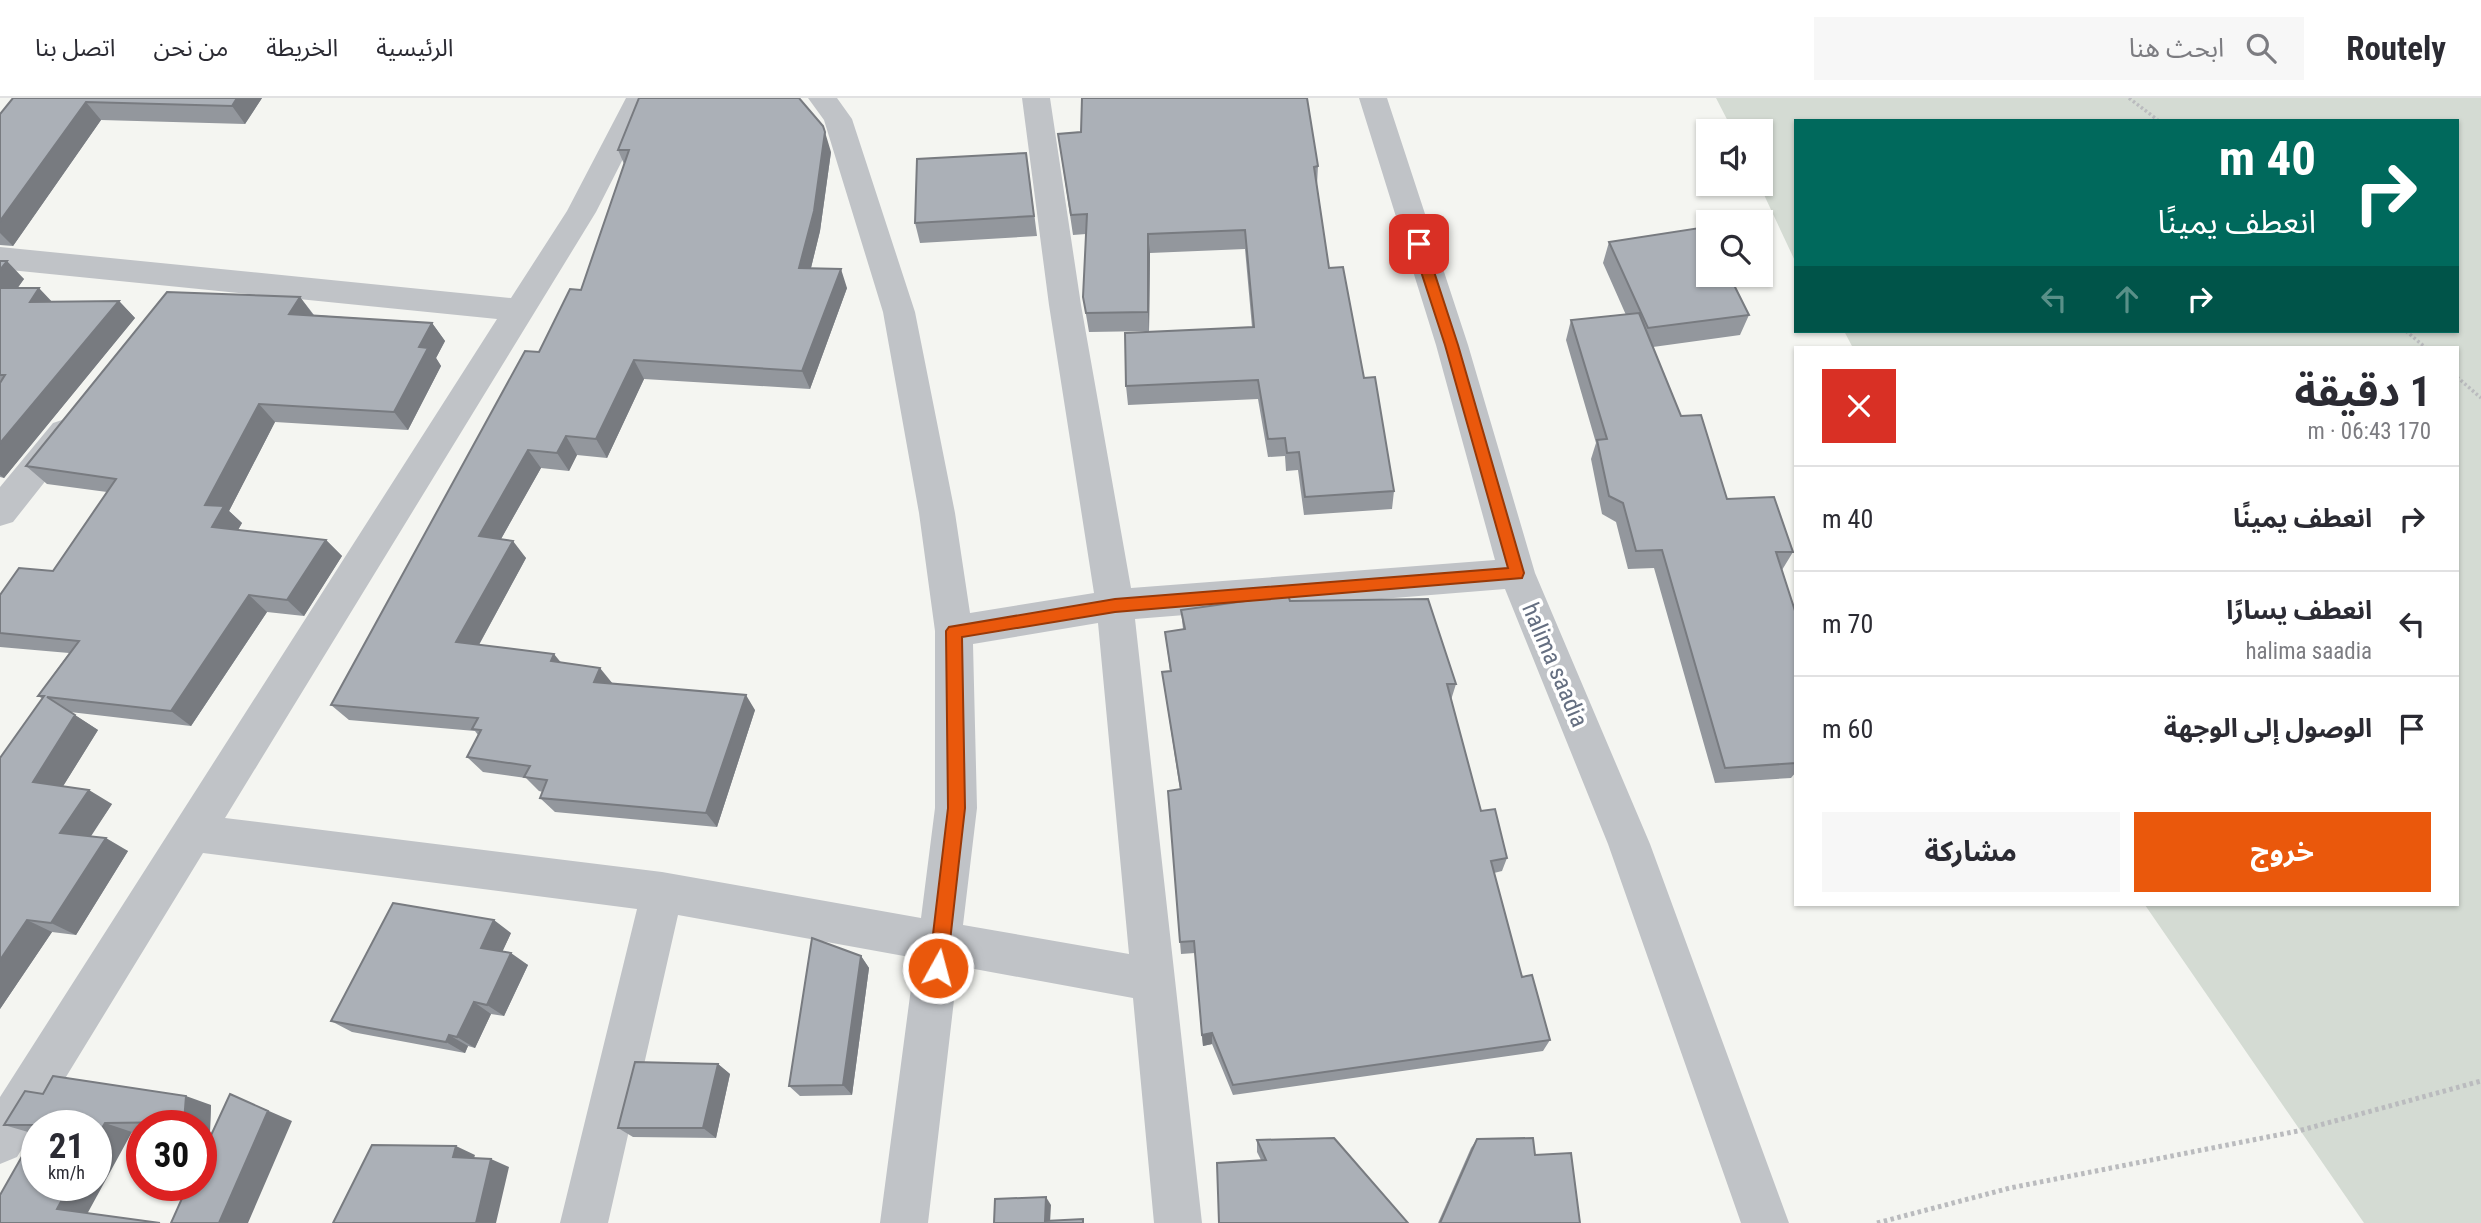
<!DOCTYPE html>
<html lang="ar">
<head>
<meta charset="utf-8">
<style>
  body { margin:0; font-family:"Roboto Condensed","Noto Sans Arabic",sans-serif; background:#f7f7f7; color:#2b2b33; direction:rtl; height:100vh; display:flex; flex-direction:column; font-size:26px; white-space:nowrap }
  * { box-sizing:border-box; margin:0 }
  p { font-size:23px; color:#7c7c81 }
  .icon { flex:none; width:38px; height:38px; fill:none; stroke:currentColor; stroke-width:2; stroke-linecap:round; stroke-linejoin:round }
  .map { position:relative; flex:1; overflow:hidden; direction:ltr }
  .drawer { position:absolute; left:1794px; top:248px; width:665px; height:560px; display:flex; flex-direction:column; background:#fff; border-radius:0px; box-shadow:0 2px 5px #0004; direction:rtl }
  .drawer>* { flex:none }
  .banner { position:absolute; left:1794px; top:21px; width:665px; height:214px; border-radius:0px; box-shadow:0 2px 5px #0004; direction:rtl; background:#00695c; color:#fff; overflow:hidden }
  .controls { position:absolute; left:1696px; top:21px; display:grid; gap:14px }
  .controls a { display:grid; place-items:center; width:77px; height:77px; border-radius:0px; background:#fff; box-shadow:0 2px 5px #0004; font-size:35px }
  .speed { position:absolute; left:21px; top:1012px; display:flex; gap:14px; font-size:35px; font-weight:700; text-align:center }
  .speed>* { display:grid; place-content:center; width:91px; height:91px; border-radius:50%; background:#fff; box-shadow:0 2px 5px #0004; line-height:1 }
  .speed small { font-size:18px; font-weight:400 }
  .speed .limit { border:10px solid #d22; background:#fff; color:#111 }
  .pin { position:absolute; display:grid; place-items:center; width:60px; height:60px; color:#fff; margin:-30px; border-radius:14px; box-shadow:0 4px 10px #0006 }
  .me { position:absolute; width:77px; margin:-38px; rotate:7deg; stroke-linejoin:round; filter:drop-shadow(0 0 5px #0008) }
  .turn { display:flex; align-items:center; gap:24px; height:147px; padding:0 28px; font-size:32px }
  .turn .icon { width:91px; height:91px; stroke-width:2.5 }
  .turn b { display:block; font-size:49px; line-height:60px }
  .lanes { display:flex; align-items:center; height:66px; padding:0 28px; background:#0003; justify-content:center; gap:35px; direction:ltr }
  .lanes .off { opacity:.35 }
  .round { display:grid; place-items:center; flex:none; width:74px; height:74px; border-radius:0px; background:#f7f7f7 }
  .summary { display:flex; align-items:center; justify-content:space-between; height:119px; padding:0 28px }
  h1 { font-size:42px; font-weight:700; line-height:52px }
  .action { display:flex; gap:14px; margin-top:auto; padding:14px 28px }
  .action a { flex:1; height:80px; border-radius:0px; background:#ea580c; color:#fff; font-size:28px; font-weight:700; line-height:80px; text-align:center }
  .action a+a { background:#f7f7f7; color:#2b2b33 }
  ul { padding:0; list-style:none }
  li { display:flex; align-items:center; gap:21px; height:105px; padding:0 28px; border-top:2px solid #e1e1e2 }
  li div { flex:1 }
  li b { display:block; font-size:26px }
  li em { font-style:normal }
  header { display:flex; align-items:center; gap:42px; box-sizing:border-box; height:98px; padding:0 35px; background:#fff; border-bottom:2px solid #e1e1e2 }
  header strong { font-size:33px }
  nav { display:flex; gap:38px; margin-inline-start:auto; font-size:24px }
  .search { width:490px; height:63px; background:#f7f7f7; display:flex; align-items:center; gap:18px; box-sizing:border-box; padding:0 24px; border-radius:0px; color:#7c7c81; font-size:26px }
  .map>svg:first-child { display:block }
  .green { fill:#d4dbd3 }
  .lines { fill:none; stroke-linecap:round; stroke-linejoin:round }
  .path-far1 { stroke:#babbbe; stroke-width:3.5; stroke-dasharray:2.5 2.5; stroke-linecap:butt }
  .path { stroke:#babbbe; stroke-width:5; stroke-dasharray:3.5 3.5; stroke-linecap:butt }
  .minor { fill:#c0c3c7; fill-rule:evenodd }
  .wall { fill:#93979d; fill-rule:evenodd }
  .shaded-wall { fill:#787b80 }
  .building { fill:#abb0b7; stroke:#787b80; stroke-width:2 }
  .route { fill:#ea580c; stroke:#983908; stroke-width:2 }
  .labels { text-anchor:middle; stroke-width:7; stroke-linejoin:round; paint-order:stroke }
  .street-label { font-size:24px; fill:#656f81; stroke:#fff }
</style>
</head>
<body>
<header>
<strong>Routely</strong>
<div class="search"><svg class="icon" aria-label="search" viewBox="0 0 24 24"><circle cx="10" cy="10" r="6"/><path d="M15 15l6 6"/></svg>ابحث هنا</div>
<nav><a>الرئيسية</a><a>الخريطة</a><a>من نحن</a><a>اتصل بنا</a></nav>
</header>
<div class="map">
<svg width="2481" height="1125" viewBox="0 0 2481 1125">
  <rect width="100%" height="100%" fill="#f4f5f1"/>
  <path class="green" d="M1716,0H2481V1125H2364L2145,807H2457V250H1853L1844,233H2457V23H1796L1795,163L1759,86L1760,33H1733Z"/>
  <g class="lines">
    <path class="path-far1" d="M2129,0L2159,23
      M2406,233L2426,250
      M2457,279L2481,300"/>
    <path class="path" d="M1877,1125L2010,1090L2298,1033L2481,983"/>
    <path class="minor" d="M626,0H654L596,114L225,720L662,774L921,820L935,710V533L919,415L883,214L824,22L808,0H837L852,21L915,214L955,415L970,515L1094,495L1049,207L1022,0H1050L1081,207L1131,490L1495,462L1436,247L1359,0H1387L1468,247L1535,475L1650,746L1789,1125H1741L1608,746L1505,491L1135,521L1202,1125H1154L1133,900L958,868L928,1125H880L915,860L678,817L608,1125H560L637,811L203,755L17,1059L0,1066V999L497,221L0,171V149L511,200L567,113ZM1098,525L1129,856L963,827L977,710L973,546Z
      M65,321L77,325L82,334L77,343L13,424L0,428V389L53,325Z"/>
  </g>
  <path class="wall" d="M13,0H262L245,26L101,22L13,148L0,147V16Z
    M1081,34L1318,68L1317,87L1329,170L1364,280L1394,393L1392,411L1304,417L1298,372L1286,373L1285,358L1268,359L1258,301L1128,307L1126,288L1252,229L1245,151L1150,155L1149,233L1089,234L1083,199L1086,136L1073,137L1058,36Z
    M618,52L831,54L820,133L811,170L847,190L810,291L644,281L607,360L577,357L569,373L541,370L501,441L526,460L479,547L561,564L613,586L755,612L717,729L555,714L540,700L543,694L539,693L526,680L483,674L467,659L478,637L475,633L349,622L331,607L539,254L581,192L624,66Z
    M1029,75L1037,138L920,145L915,125Z
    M1609,144L1749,217L1740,237L1653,249L1681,318L1727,401L1793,454L1782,472L1796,515V674L1791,680L1715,685L1654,470L1628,471L1616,424L1602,416L1591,361L1596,345L1566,242L1571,222L1626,217L1603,165Z
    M0,163L24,181L17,190L52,204L119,203L135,220L4,380L0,379Z
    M300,199L314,217L432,225L445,243L436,260L441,268L408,332L275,324L229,413L242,425L238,432L326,442L342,458L304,518L267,514L191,628L70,614L98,632L63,688L112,706L90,738L128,753L76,837L52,834L0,911L43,601L38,598L69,555L0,549V497L53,473L107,394L47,386L26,368Z
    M1290,503L1456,586L1451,602L1481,713L1507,760L1502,773L1494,775L1522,879L1550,942L1543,953L1233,997L1212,946L1203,948L1195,855L1181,856L1168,693L1180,692L1162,574L1170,573L1165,534L1183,531L1181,512Z
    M511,835L502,854L528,867L504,918L491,916L475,950L468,948L465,955L352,934L331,923Z
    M861,858L869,870L852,997L800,998L789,988Z
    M718,966L730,976L716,1040L633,1039L618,1030Z
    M43,996L211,1007L210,1033H201V1027H142V1034H132L0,1125L35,1036L4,1027ZM37,1027H96L37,1087Z
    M1477,1041L1580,1125H1438L1471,1050Z
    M1257,1042L1408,1125L1261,1062L1257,1054Z"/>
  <path class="shaded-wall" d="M237,0H262L245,26L232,8Z
    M86,4L101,22L13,148L0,135V123Z
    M825,34L831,54L820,133L806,190L799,170Z
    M1148,136L1150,155L1149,233L1148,214Z
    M7,163L24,181L5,208L0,203V172Z
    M841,171L847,190L810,291L802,273Z
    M39,190L56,208L30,204Z
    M300,199L314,218L289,216Z
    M119,203L135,220L4,380L0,377V345Z
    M432,225L445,243L436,260L441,268L408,332L394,314L419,249Z
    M634,262L644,281L607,360L596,341Z
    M259,306L275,324L229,413L242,425L230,445L212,429L205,407Z
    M566,338L577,357L569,373L557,355Z
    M528,352L541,370L493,455L479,438Z
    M326,442L342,458L304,518L287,502Z
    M513,443L526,460L471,561L456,544Z
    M249,497L267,514L191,628L171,613Z
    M554,556L567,572L551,563Z
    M600,570L613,586L594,584Z
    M746,597L755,612L717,729L706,715Z
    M75,617L98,632L57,698L33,684Z
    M89,692L112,706L84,749L60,735Z
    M106,740L128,753L76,837L51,825Z
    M27,822L52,834L0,911V862Z
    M494,822L511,835L498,863L481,850Z
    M511,855L528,867L504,918L487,907Z
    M861,858L869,870L852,997L843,987Z
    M474,904L491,916L475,950L457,939Z
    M1212,935V946L1203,948L1202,937Z
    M449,937L468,948L465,955L446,944Z
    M718,966L730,976L716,1040L703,1030Z
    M230,996L292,1023L248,1125H219Z
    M186,998L211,1007L210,1033L201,1030V1027H194L184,1024Z
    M105,1025L132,1034L86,1118L57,1111L70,1087H96V1040Z
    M456,1048L475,1057L472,1067L453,1059Z
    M491,1061L509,1069L496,1125H476Z
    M1046,1099L1051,1107L1050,1125L1045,1123Z"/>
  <path class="building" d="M13,0H237L232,8L86,4L0,123V16Z
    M639,0H799L823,28L825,34L814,113L799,170L841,171L802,273L634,262L596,341L566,338L557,355L528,352L479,438L513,443L456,544L554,556L551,563L600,570L594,584L746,597L706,715L540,700L547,682L524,679L530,668L467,659L481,632L472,631L478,620L331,607L525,253L539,254L570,191L581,192L629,52H618Z
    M1082,0H1307L1318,68L1314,69L1329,170L1343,169L1364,280L1375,279L1394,393L1305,399L1299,354L1287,355L1285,340L1268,341L1258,282L1126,288L1125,235L1254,229L1245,132L1148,136V214L1086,215L1083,199L1087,116L1071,117L1058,36L1081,34Z
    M1026,55L1034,118L915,125L917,61Z
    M1706,129L1708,133V177H1729L1749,217L1648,230L1609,144Z
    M0,163H7L0,172Z
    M0,190H39L30,204L119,203L0,345V285L5,277H0Z
    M167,194L300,199L289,216L432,225L419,249L428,250L394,314L259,306L205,407L224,408L212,429L326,442L287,502L249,497L171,613L47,599L75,617L33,684L89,692L60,735L106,740L51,825L27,822L0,862V660L44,598H38L79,543L0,535V497L19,470L53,473L116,381L26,368Z
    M1639,215L1681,318L1701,317L1727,401L1774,399L1793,454H1776L1796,516V665L1725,670L1662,452L1636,453L1623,405L1609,398L1597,342L1607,341L1571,222Z
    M1288,497L1290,503L1428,501L1456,586H1447L1481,713L1495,711L1507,760L1491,763L1522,879L1532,877L1550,942L1233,987L1212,935L1202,937L1194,843L1180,844L1168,693L1181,691L1162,574L1171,573L1165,534L1185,531L1181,512Z
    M393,805L494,822L481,850L511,855L487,907L474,904L457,939L449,937L446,944L331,923Z
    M812,840L861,858L843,987L789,988Z
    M635,964L718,966L703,1030H618Z
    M53,978L186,998L184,1024L105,1025L96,1040V1027H4L25,993L43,996Z
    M230,996L268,1013L219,1125H171L188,1087H201V1059Z
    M37,1032V1087H70L57,1111L160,1125H0V1097Z
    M1334,1040L1408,1125H1219L1217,1065L1266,1062L1257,1042Z
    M1533,1040L1535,1057L1571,1055L1580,1125H1440L1477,1041Z
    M372,1047L456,1048L453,1059L491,1061L476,1125H333Z
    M1046,1099L1045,1123L1083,1121V1125H994L995,1101Z"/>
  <path class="route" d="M1419,142L1425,146L1458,247L1524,475L1522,480L1115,514L962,539L965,710L947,870L944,876L938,878L931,876L929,870L948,710L946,533L949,529L1115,501L1508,470L1445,247L1412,146Z"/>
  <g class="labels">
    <g class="street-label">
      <text transform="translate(1555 567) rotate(67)" y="8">halima saadia</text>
    </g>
  </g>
</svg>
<div class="controls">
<a><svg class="icon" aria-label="sound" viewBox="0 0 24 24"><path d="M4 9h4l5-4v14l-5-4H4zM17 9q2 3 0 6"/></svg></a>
<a><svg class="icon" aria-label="search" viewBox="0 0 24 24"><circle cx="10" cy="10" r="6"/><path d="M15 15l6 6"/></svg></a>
</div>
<div class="speed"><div>21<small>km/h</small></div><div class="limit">30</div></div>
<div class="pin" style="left:1419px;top:146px;background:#d93025"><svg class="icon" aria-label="arrive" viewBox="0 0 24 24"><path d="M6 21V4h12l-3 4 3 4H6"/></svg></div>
<svg class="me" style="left:938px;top:870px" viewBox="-20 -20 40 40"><circle r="17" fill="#ea580c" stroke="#fff" stroke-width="3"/><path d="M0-11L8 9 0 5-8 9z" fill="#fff"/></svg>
<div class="banner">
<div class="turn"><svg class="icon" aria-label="right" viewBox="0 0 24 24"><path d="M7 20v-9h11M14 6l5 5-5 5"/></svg><div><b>40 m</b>انعطف يمينًا</div></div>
<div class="lanes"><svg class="icon off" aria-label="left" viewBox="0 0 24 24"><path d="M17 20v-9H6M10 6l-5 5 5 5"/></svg><svg class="icon off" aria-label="ahead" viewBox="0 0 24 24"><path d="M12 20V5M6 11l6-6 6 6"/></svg><svg class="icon" aria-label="right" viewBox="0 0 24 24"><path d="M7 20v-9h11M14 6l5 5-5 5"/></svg></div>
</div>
<section class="drawer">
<div class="summary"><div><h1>1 دقيقة</h1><p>170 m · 06:43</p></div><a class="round" style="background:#d93025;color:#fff"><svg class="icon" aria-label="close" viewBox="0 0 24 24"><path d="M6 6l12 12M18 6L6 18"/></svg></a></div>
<ul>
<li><svg class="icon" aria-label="right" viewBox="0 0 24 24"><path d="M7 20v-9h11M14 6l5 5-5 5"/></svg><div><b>انعطف يمينًا</b></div><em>40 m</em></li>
<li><svg class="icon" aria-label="left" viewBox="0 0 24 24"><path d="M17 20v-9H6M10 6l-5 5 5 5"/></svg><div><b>انعطف يسارًا</b><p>halima saadia</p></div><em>70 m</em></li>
<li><svg class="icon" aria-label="arrive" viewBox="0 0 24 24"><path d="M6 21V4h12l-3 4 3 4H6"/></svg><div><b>الوصول إلى الوجهة</b></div><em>60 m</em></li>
</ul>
<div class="action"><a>خروج</a><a>مشاركة</a></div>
</section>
</div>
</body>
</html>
